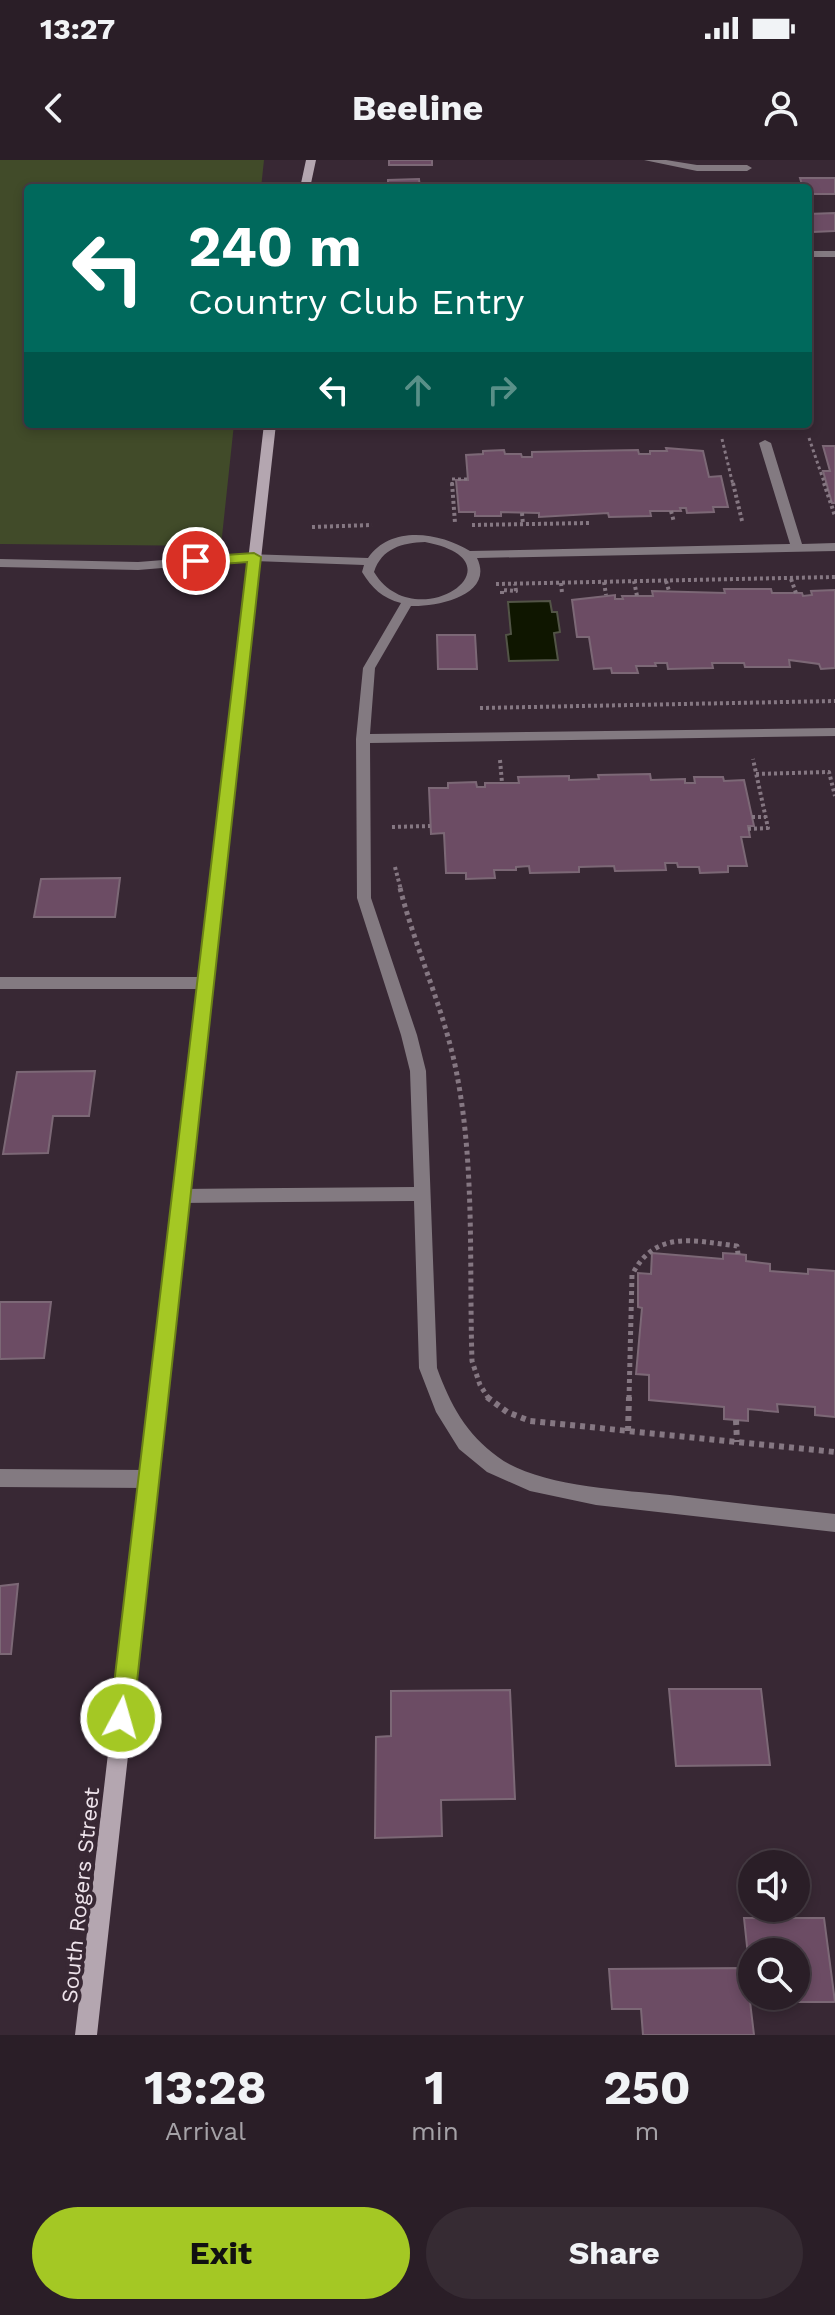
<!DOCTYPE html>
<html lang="en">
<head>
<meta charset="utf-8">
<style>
  body { margin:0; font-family:"Work Sans",sans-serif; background:#362b33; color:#f1f3f6; height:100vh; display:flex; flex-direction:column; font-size:30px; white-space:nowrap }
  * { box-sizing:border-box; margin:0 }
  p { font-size:26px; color:#a5a2a7 }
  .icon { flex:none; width:44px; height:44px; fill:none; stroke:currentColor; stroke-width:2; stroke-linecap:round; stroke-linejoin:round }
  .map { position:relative; height:1875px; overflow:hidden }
  .panel { display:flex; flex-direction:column; background:#2a1e27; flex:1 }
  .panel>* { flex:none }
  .guide { position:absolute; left:24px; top:24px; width:788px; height:244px; border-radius:8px; box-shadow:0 4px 12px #0003,0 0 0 2px #463c44; background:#00695c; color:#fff; overflow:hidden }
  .tools { position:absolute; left:738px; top:1690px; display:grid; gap:16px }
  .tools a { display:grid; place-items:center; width:72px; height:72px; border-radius:50%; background:#2a1e27; box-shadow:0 4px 12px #0003,0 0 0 2px #463c44; font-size:40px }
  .pin { position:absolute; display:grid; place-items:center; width:68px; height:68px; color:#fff; margin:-34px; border:4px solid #fff; border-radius:50%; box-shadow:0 2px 8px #0007 }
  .me { position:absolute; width:88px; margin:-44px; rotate:6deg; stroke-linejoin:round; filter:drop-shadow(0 0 6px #0008) }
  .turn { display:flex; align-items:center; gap:28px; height:168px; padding:0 32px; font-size:36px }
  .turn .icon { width:104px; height:104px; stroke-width:2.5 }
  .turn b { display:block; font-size:56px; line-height:68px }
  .lanes { display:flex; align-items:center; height:76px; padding:0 32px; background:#0003; justify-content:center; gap:40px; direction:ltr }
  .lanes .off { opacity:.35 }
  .eta { display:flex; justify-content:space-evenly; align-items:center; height:136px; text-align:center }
  .eta b { font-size:48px; font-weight:700; line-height:56px }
  .primary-button { display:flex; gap:16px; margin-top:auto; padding:16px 32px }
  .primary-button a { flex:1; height:92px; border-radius:48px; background:#a4c824; color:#111; font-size:32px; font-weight:700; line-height:92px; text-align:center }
  .primary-button a+a { background:#362b33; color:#f1f3f6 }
  .status { display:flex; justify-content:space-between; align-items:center; height:56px; padding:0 40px; background:#2a1e27; direction:ltr }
  .status svg { height:22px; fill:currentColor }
  header { display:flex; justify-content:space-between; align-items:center; height:104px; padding:0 32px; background:#2a1e27; font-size:36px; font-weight:700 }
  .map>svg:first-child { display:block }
  .green { fill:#414b29 }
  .water { fill:#0f1600; stroke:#525446; stroke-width:2 }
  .building { fill:#6c4c64; stroke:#7c6876; stroke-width:2 }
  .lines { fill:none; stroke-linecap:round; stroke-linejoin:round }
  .path-far3 { stroke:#857782; stroke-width:3; stroke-dasharray:3 3; stroke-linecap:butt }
  .path-far2 { stroke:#857782; stroke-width:4; stroke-dasharray:3 3; stroke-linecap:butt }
  .path-far1 { stroke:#857782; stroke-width:5; stroke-dasharray:4 4; stroke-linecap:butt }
  .path { stroke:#857782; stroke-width:6; stroke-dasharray:5 5; stroke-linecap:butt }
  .lane { fill:#837a81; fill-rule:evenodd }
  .street { fill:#837a81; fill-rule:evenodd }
  .secondary { fill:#b4a6b0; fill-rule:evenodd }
  .route { fill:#a4c824; stroke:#6b8217; stroke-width:2 }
  .labels { text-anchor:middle; stroke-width:8; stroke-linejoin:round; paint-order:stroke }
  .street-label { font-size:22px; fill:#eee3eb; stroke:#382834 }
</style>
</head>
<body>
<div class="status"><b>13:27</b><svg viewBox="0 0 49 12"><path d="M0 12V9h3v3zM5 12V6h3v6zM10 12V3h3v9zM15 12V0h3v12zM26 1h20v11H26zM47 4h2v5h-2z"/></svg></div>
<header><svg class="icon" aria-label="back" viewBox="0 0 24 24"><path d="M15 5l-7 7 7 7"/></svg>Beeline<svg class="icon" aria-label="person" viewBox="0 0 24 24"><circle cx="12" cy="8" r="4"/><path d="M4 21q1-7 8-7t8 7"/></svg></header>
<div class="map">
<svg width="835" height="1875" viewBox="0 0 835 1875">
  <rect width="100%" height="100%" fill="#382834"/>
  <path class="green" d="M0,0H264L261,28H28V264H234L221,386L0,384Z"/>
  <path class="water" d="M550,441L552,452H557L560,472L554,473L558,500L509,501L506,475L511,474L508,442Z"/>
  <path class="building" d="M389,0H432V5H389Z
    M800,18H835V34H808V28H803Z
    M419,19L420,28H388V20Z
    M835,53V71L813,72L808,54Z
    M823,286H835V343H832L823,311H830Z
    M666,288L703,291L709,317L721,316L728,347H713L714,352L687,353L686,348H680L681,351H650L651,356L609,357L608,353L539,357V353L501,352V356H475V352H459L456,320H468L466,295L483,294V291L504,290L505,294H521L522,297H532V292L638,290L639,294H650V291H667Z
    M724,429H771L772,433H802L803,436L812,435L811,431L835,430V508L821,509L819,504L789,500L790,507H745L744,503H712L713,508L668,509L667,503H655L656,506H636L638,513H612L611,508L594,509L589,477H577L572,440L615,435V439H623L622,436H653L652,431L725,433Z
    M437,475H475L477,509H438Z
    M650,614L651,620L685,619V623H695L694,617H723L724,621L744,620L754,666H748L750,677H741L747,706H728V712L700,713L699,707H678L677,703H665L666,710L615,711L614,706L579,707V712L530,713L529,706L516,707V710H494L495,718L466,719V713H446L444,673L431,674L429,628H448V623L476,622L477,627H485V623H519L518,617L569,616V620L599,619L598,615Z
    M120,718L115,757H34L41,719Z
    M95,911L89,956H53L48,993L3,994L17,912Z
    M652,1093L723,1099V1093L738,1094L746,1095V1101L770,1104V1111L808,1114V1109L835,1111V1257L815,1255V1247L777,1244L778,1252L748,1249V1261L724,1259V1247L649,1240V1215L636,1214L642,1148L638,1147V1113L651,1114Z
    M0,1142H51L44,1198L0,1199Z
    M18,1424L11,1494H0V1426Z
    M669,1529H761L770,1605L676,1606Z
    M510,1530L515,1639L441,1640L442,1676L375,1678L376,1577L391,1576V1531Z
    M744,1758H824L835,1842H753L752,1836H796V1792H752V1833Z
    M746,1808L754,1875H643L641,1849H612L609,1809Z"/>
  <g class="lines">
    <path class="path-far3" d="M809,278L825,325
      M722,279L733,325
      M452,325V319H468"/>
    <path class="path-far2" d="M452,323L455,363
      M733,323L742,361
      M824,323L835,356
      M671,351L674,362
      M522,353L523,365
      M472,365L590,363
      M312,367L372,365
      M791,419L796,433
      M634,421L637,436
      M666,421L669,431
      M604,422L606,435
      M561,423L562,433
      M496,424L835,417
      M502,434V430L516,431L515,424
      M480,548L835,541
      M500,600L502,623
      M756,614L829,612L835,636
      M752,657H766
      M392,667L430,666
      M748,669L768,668L753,599
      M395,707L401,730"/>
    <path class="path-far1" d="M400,728C416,791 445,851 457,915C475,1009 469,1106 472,1201L480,1225L489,1239
      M629,1239L632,1115C655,1069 694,1081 737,1086L738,1094"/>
    <path class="path" d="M487,1237L507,1252L530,1261L835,1292
      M736,1260L737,1282
      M628,1271L629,1237"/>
    <path class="lane" d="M644,0H666L697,5H747L752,8L747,11H697Z
      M765,280L771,283L802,384L835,383V391L477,398C495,435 437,447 411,446L375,508L370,574L835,568V576L370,583L371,738L417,875L426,911L437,1208C450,1244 466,1274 498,1297C536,1326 622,1330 670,1335C725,1342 780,1348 835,1354V1372L596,1345L530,1331L487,1312L459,1289L436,1252L419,1208L414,1041L180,1043L174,1041L172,1036L174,1031L180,1029L414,1027L410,911L401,875L357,738L356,579L363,508L401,443C382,438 372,428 362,412L364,405L254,401L250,400V394L368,398C391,364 441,373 470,391L790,384L759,283ZM425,382C529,402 415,480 374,412C382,388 402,383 425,382Z"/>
    <path class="street" d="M808,91H835V97H808Z
      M254,393L260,397L258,400L138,410L0,407V399L138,402Z
      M0,817H204L212,823L204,829H0Z
      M0,1309L148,1310L155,1313L157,1319L155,1325L148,1328L0,1327Z"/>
    <path class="secondary" d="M306,0H316L310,28H300Z
      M264,264H276L97,1875H75Z"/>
  </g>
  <path class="route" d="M254,393L261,397L133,1558L130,1566L121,1570L113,1566L110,1558L247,402L196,406L189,401L196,397Z"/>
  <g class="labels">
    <g class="street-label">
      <text transform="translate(80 1735) rotate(-84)" y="8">South Rogers Street</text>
    </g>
  </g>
</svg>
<div class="tools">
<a><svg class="icon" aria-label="sound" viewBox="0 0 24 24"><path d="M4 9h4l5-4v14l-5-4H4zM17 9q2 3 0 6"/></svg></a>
<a><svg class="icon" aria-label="search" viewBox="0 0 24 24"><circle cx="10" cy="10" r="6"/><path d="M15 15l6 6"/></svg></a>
</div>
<div class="pin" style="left:196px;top:401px;background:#d93025"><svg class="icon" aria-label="arrive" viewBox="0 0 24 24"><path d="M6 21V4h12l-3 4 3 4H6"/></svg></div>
<svg class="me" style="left:121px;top:1558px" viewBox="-20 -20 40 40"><circle r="17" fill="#a4c824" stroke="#fff" stroke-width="3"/><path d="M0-11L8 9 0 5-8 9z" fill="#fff"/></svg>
<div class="guide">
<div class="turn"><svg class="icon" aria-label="left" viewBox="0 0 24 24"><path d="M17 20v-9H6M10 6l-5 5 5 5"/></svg><div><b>240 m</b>Country Club Entry</div></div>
<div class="lanes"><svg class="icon" aria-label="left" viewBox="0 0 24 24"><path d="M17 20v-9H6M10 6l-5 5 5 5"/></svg><svg class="icon off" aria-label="ahead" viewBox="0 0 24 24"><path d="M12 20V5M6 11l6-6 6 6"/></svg><svg class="icon off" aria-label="right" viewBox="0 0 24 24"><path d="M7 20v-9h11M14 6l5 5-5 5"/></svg></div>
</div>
</div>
<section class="panel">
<div class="eta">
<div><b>13:28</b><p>Arrival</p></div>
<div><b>1</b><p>min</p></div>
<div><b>250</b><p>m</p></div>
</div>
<div class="primary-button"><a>Exit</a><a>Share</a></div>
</section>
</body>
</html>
